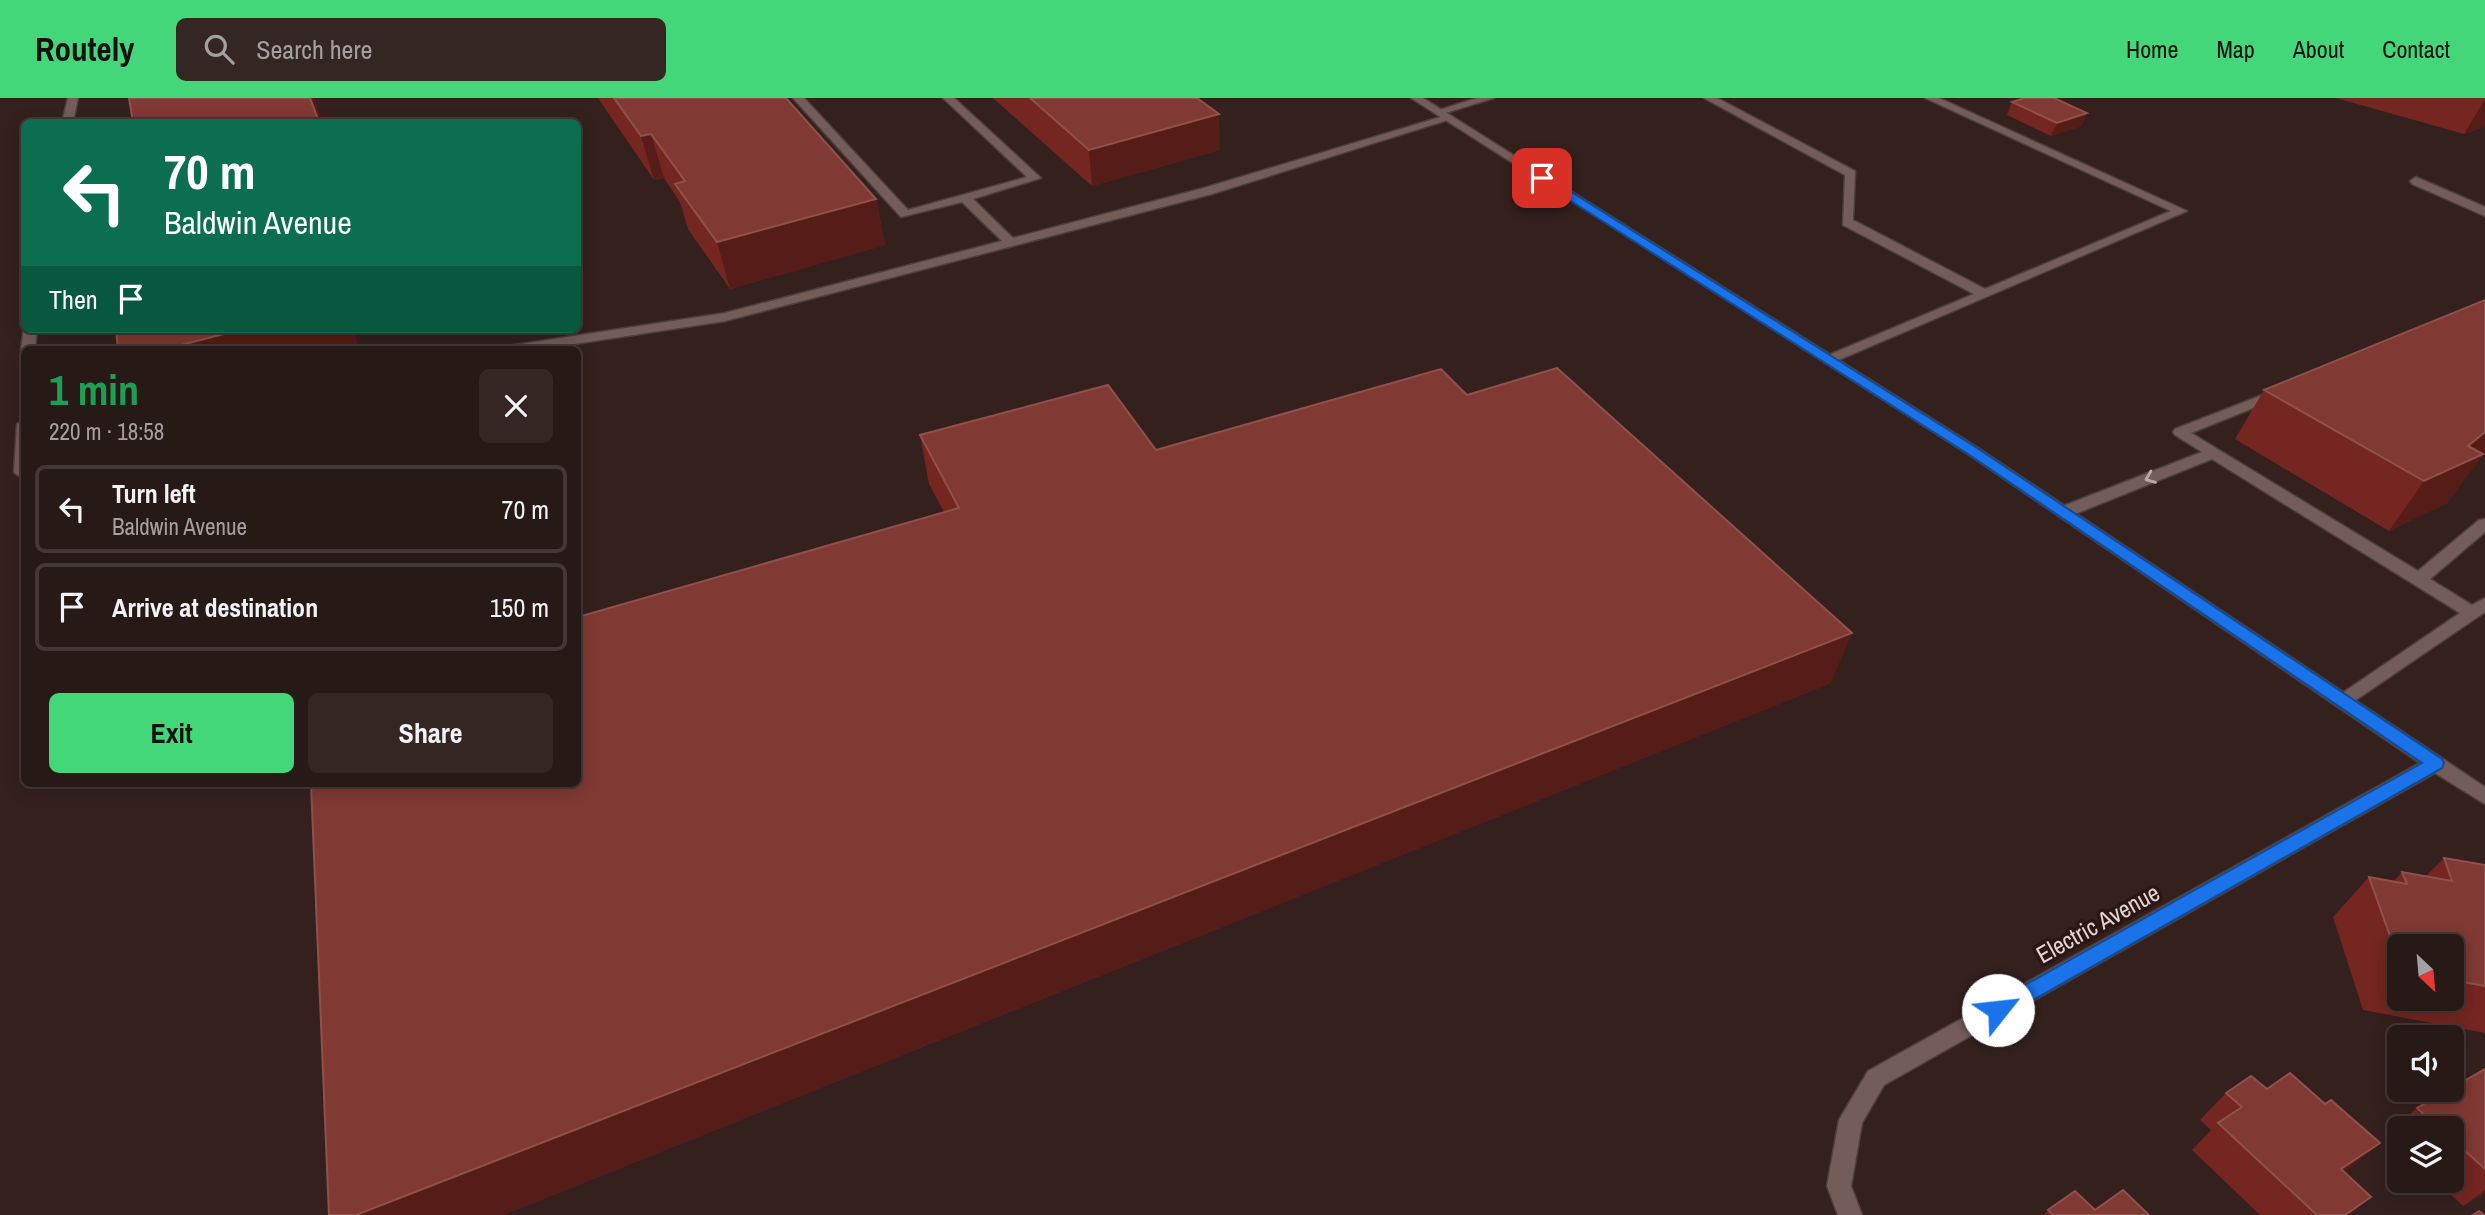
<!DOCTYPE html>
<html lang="en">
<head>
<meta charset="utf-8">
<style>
  body { margin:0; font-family:"Archivo Narrow",sans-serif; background:#332623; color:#f1f3f6; height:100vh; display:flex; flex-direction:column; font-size:26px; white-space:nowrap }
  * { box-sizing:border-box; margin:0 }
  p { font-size:23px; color:#a4a0a1 }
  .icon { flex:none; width:38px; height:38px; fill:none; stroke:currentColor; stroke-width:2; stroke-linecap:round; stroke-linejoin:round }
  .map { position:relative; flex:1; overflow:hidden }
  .details { position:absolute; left:21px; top:248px; width:560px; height:441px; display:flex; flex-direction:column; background:#271916; border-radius:10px; box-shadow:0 4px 18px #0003,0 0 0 2px #433835 }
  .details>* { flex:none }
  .guide { position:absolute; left:21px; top:21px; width:560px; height:214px; border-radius:10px; box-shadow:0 4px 18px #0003,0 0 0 2px #433835; background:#0b6e4f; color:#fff; overflow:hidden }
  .needle { width:46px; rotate:154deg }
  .buttons { position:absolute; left:2387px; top:836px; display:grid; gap:14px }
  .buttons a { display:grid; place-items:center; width:77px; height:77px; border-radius:10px; background:#271916; box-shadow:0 4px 18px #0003,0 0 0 2px #433835; font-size:35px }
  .pin { position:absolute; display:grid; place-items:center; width:60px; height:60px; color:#fff; margin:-30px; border-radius:14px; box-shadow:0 4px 10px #0006 }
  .me { position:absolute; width:77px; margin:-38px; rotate:61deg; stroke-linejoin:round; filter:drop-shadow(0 0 5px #0008) }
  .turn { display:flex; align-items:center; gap:24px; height:147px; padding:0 28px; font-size:32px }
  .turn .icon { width:91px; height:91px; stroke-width:2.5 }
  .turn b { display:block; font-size:49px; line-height:60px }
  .then { display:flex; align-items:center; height:66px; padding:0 28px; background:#0003; gap:14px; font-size:26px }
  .round { display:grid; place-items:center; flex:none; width:74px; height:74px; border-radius:10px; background:#332623 }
  .head { display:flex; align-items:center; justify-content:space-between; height:119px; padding:0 28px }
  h1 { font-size:42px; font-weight:700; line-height:52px; color:#1e9e55 }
  .primary-button { display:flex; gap:14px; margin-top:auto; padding:14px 28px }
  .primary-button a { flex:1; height:80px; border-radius:10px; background:#44d77a; color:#111; font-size:28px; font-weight:700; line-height:80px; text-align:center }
  .primary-button a+a { background:#332623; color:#f1f3f6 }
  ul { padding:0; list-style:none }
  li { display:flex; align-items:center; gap:21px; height:88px; margin:0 14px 10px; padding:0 14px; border:4px solid #433835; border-radius:10px }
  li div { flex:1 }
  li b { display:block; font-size:26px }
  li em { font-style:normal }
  header { display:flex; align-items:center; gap:42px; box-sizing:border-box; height:98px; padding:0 35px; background:#44d77a; color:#111 }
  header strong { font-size:33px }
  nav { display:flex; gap:38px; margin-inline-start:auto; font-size:24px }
  .search { width:490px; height:63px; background:#332623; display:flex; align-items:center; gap:18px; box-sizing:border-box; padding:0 24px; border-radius:10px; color:#a4a0a1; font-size:26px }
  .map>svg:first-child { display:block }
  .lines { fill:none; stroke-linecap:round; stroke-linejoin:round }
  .lane-casing { stroke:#4e3f3c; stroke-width:3 }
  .street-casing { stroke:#4e3f3c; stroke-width:3 }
  .lane { fill:#745d59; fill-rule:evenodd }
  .street { fill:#745d59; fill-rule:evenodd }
  .wall { fill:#752620; fill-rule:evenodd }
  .shaded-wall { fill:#561c17 }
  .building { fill:#813933; stroke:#90514c; stroke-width:2 }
  .oneway { stroke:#bbaaa7 }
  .route { fill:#1a73e8; stroke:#114b97; stroke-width:2 }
  .labels { text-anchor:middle; stroke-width:7; stroke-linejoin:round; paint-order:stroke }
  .near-street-label { font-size:24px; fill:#e1d4d1; stroke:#2a1714 }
</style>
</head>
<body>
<header>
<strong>Routely</strong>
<div class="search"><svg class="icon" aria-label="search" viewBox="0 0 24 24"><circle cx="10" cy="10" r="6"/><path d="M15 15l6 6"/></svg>Search here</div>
<nav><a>Home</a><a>Map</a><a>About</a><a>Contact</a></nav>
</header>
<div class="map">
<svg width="2485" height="1117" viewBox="0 0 2485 1117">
  <rect width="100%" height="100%" fill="#34211e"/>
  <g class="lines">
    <g class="lane-casing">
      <path id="lane" d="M68,0H78L73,24H62Z
        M793,0H804L908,112L1027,79L943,0H954L1041,80L973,101L1013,140L1204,90L1444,18L1454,20L1212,96L725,223L535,252H501L508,248L725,215L1002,143L962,104L901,119Z
        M1477,0H1494L1439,17L1433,14Z
        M1704,0H1717L1855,73L1853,122L1985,191L2171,113L1925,0H1939L2187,113L1829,266L1822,262L1824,259L1974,196L1843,127L1845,77Z
        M2416,79L2485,109V118L2412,86L2410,83Z
        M24,229L37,231L35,252H24V255L21,252Z
        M2278,291L2285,295L2283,298L2191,335L2418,473L2479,422L2485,421V434L2430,481L2472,507L2485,500V514L2344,610L2338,608L2335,603L2338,598L2460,515L2212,361L2070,418H2058L2056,414L2058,410L2202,354L2175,337L2173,334L2175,331Z
        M24,322V379L17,377L14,374L17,326Z"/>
    </g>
    <g class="street-casing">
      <path id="street" d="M1411,0H1423L1978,350L2485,689V706L2435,675L1884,987L1862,1025L1851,1088L1862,1117H1838L1827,1088L1839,1022L1868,973L2420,665L1968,356Z"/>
    </g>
    <use href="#lane" class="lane"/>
    <use href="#street" class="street"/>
  </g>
  <path class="wall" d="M598,0H786L876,101L885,147L730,191L688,131L680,104L664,80L654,82Z
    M993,0H1197L1220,52L1092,88Z
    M2336,0H2485V27L2483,29L2464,36Z
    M2012,4L2087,15L2081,28L2051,38L2007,17Z
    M2485,202V356L2481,359L2447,405L2389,433L2235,341L2264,292Z
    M1467,297L1831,585L503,1117H329L944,414L929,386L920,337L1156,352Z
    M2444,760L2485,767V935L2363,912L2333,819L2369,779L2393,784L2402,774L2426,778ZM2399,849H2452V901H2399Z
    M2485,971V1095L2463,1108L2436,1083H2452V1031H2399V1049L2386,1037L2417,1010Z
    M2267,991L2325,1006L2349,1071L2344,1074L2371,1099L2349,1117H2260L2192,1052L2211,1032L2200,1022L2226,995Z
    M2048,1112H2095L2149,1117H2044Z"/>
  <path class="shaded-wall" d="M310,0H314L323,24H319Z
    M2485,1V27L2483,29L2464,36Z
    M2087,15L2081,28L2051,38L2057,25Z
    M1219,16L1220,52L1092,88L1089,52Z
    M651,36L664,80L654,82L641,38Z
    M876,101L885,147L730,191L717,144Z
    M243,231H353L360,252H162Z
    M2485,334V356L2481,359L2447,405L2389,433L2424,383Z
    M1852,535L1831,585L503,1117H356Z
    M2380,1045L2349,1071L2311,1097L2341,1071Z
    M2485,1092V1095L2463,1108Z
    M2371,1099L2349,1117H2345Z"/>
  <path class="building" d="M129,0H310L319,24H133Z
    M614,0H786L876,101L717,144L675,86L685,83L651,36L641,38Z
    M1030,0H1197L1219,16L1089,52Z
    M2025,0H2054L2087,15L2057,25L2012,4Z
    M2485,202V334L2468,348L2483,356L2424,383L2264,292Z
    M116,231H243L162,252H118Z
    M1557,270L1852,535L356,1117H329L311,686H578V519L959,410L920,337L1108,287L1156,352L1441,271L1467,297Z
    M2444,760L2485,767V888L2452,882V849H2399V863L2369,779L2407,786L2402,774L2452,783Z
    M2485,971V1071L2452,1041V1031H2440L2417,1010L2449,992H2452V990Z
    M2290,975L2325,1006L2331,1002L2380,1045L2341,1071L2371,1099L2345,1117H2317L2218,1025L2242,1009L2226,995L2251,978L2267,991Z
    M2123,1092L2149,1117H2053L2048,1112L2075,1093L2095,1112Z
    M2479,1113L2484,1117H2473Z"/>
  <defs><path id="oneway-chevron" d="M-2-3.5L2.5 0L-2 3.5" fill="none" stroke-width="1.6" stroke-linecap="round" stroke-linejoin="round" transform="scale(1.75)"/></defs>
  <use class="oneway" href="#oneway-chevron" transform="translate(2150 380) rotate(158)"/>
  <path class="route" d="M1538,78H1546L1977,350L2442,661L2444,665L2442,670L2005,918L1998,921L1991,918L1988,912L1991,906L2422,665L1968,356L1538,82Z"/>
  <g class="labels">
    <g class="near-street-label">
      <text transform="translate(2098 826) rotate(-29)" y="8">Electric Avenue</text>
    </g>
  </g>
</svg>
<div class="buttons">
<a><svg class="needle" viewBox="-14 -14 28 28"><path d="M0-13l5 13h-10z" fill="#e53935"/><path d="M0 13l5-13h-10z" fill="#a4a0a1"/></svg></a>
<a><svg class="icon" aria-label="sound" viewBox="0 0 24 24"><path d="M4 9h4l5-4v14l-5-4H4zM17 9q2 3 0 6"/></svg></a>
<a><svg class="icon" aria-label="layers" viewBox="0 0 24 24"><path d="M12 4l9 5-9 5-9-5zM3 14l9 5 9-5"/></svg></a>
</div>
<div class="pin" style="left:1542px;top:80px;background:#d93025"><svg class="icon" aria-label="arrive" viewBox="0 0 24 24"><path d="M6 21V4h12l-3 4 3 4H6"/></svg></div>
<svg class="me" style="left:1998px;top:912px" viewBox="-20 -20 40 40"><circle r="19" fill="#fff"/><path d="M0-13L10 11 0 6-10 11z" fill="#1a73e8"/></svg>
<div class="guide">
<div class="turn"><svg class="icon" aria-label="left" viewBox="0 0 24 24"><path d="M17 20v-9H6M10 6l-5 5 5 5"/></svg><div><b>70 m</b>Baldwin Avenue</div></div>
<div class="then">Then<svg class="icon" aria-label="arrive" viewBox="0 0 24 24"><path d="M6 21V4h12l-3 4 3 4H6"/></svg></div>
</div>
<section class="details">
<div class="head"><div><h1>1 min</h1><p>220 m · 18:58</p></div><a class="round"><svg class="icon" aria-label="close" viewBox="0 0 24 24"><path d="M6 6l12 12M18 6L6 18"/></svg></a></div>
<ul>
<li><svg class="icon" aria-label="left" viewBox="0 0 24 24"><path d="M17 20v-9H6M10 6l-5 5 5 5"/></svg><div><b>Turn left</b><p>Baldwin Avenue</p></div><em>70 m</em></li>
<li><svg class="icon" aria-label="arrive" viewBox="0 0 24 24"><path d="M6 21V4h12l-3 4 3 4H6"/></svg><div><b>Arrive at destination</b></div><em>150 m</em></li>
</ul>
<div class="primary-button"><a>Exit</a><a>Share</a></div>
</section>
</div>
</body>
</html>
